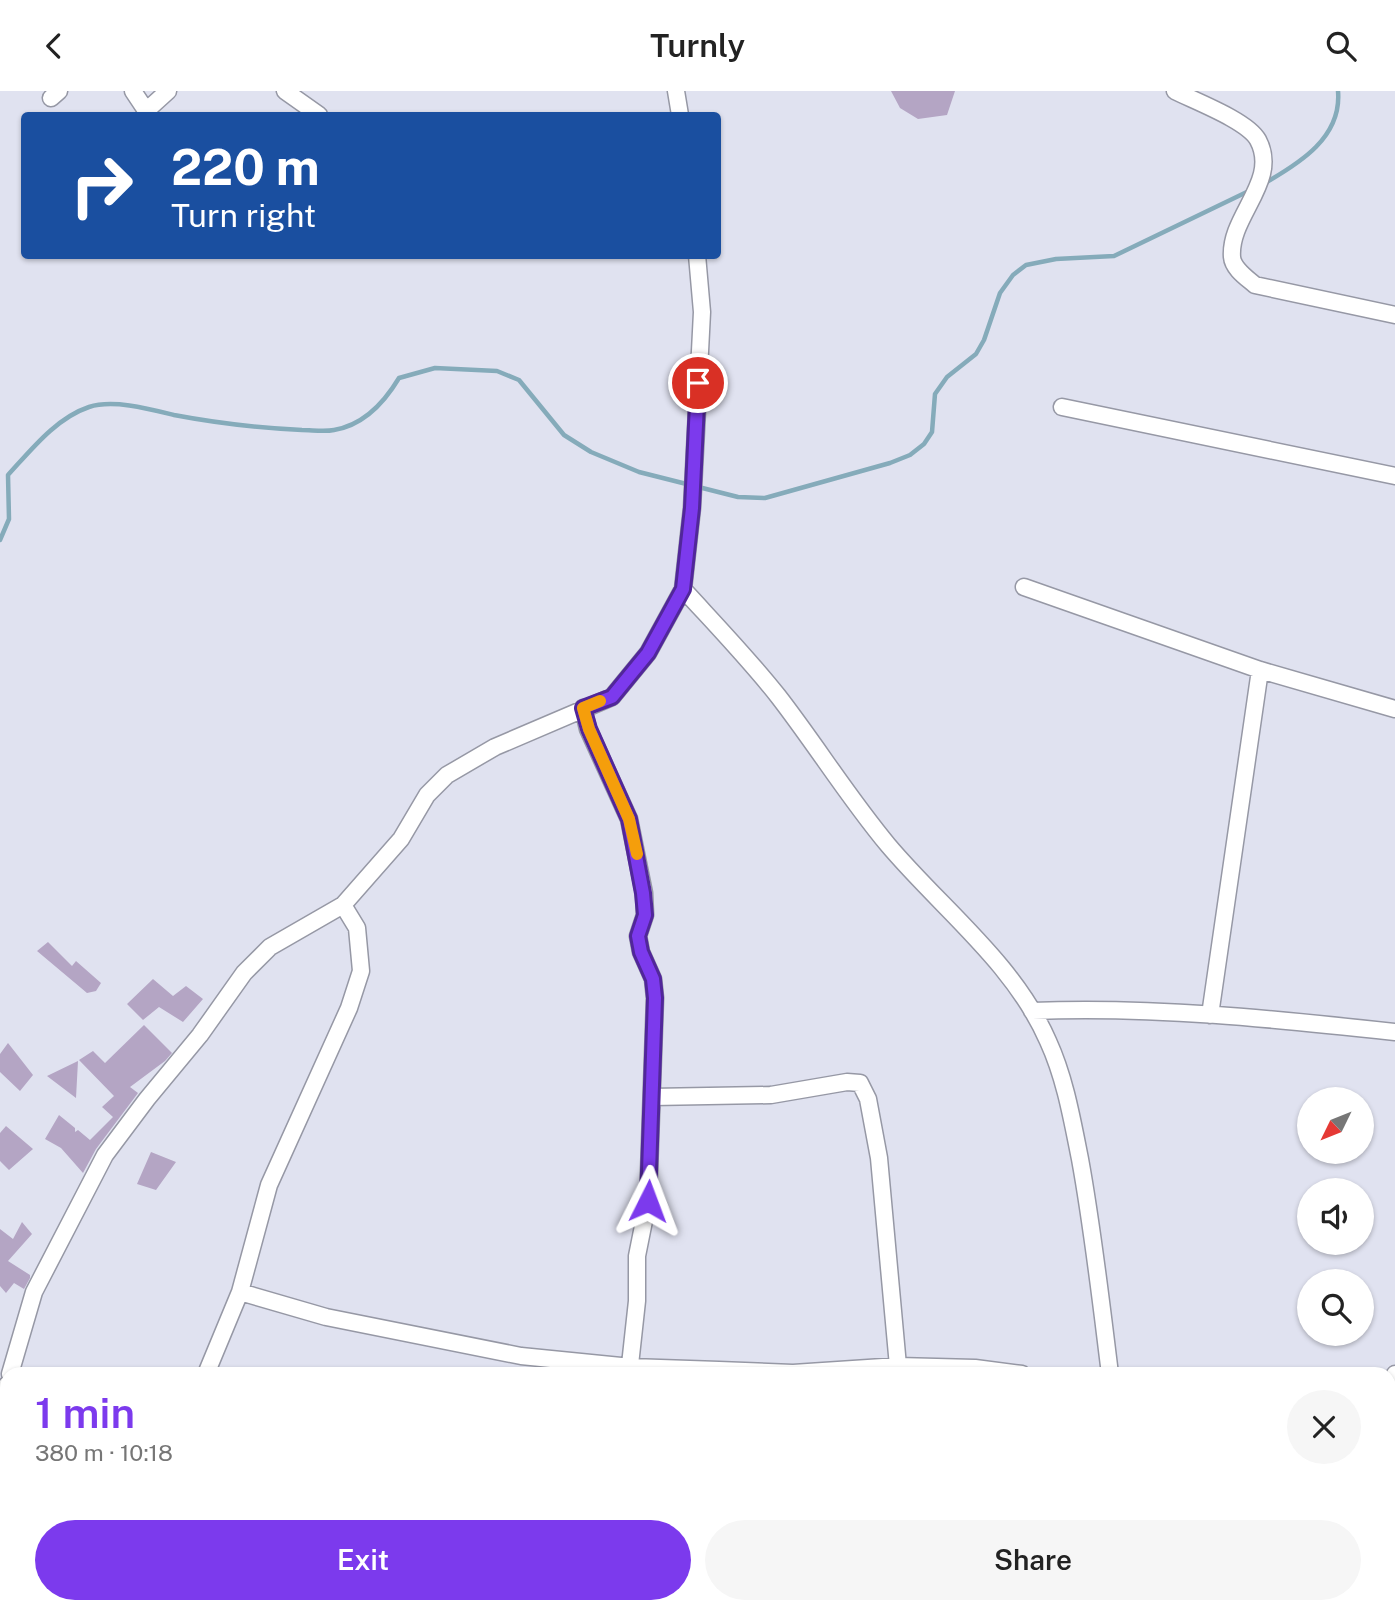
<!DOCTYPE html>
<html lang="en">
<head>
<meta charset="utf-8">
<style>
  body { margin:0; font-family:"Public Sans",sans-serif; background:#f6f6f6; color:#222; height:100vh; display:flex; flex-direction:column; font-size:26px; white-space:nowrap }
  * { box-sizing:border-box; margin:0 }
  p { font-size:23px; color:#767676 }
  .icon { flex:none; width:38px; height:38px; fill:none; stroke:currentColor; stroke-width:2; stroke-linecap:round; stroke-linejoin:round }
  .map { position:relative; flex:1; overflow:hidden }
  .details { position:absolute; left:0px; top:1276px; width:1396px; height:247px; display:flex; flex-direction:column; background:#fff; border-radius:21px 21px 0 0; box-shadow:0 2px 5px #0004 }
  .details>* { flex:none }
  .hud { position:absolute; left:21px; top:21px; width:700px; height:147px; border-radius:7px; box-shadow:0 2px 5px #0004; background:#1a4fa0; color:#fff; overflow:hidden }
  .needle { width:46px; rotate:227deg }
  .controls { position:absolute; left:1297px; top:996px; display:grid; gap:14px }
  .controls a { display:grid; place-items:center; width:77px; height:77px; border-radius:50%; background:#fff; box-shadow:0 2px 5px #0004; font-size:35px }
  .pin { position:absolute; display:grid; place-items:center; width:60px; height:60px; color:#fff; margin:-30px; border:4px solid #fff; border-radius:50%; box-shadow:0 2px 7px #0007 }
  .me { position:absolute; width:77px; margin:-38px; rotate:3deg; stroke-linejoin:round; filter:drop-shadow(0 0 5px #0008) }
  .turn { display:flex; align-items:center; gap:24px; height:147px; padding:0 35px; font-size:32px }
  .turn .icon { width:91px; height:91px; stroke-width:2.5 }
  .turn b { display:block; font-size:49px; line-height:60px }
  .round { display:grid; place-items:center; flex:none; width:74px; height:74px; border-radius:37px; background:#f6f6f6 }
  .overview { display:flex; align-items:center; justify-content:space-between; height:119px; padding:0 35px }
  h1 { font-size:42px; font-weight:600; line-height:52px; color:#7c3aed }
  .primary-button { display:flex; gap:14px; margin-top:auto; padding:14px 35px }
  .primary-button a { flex:1; height:80px; border-radius:42px; background:#7c3aed; color:#fff; font-size:28px; font-weight:600; line-height:80px; text-align:center }
  .primary-button a+a { background:#f6f6f6; color:#222 }
  header { display:flex; justify-content:space-between; align-items:center; height:91px; padding:0 35px; background:#fff; font-size:32px; font-weight:600 }
  .map>svg:first-child { display:block }
  .lines { fill:none; stroke-linecap:round; stroke-linejoin:round }
  .stream { stroke:#85abba; stroke-width:4.5 }
  .building { fill:#b4a5c4 }
  .minor-casing { stroke:#9698a5; stroke-width:19 }
  .minor { stroke:#fff; stroke-width:16 }
  .route-casing { stroke:#51269a; stroke-width:18 }
  .route { stroke:#7c3aed; stroke-width:12 }
  .slow { stroke:#f59e0b; stroke-width:12 }
</style>
</head>
<body>
<header><svg class="icon" aria-label="back" viewBox="0 0 24 24"><path d="M15 5l-7 7 7 7"/></svg>Turnly<svg class="icon" aria-label="search" viewBox="0 0 24 24"><circle cx="10" cy="10" r="6"/><path d="M15 15l6 6"/></svg></header>
<div class="map">
<svg width="1395" height="1522" viewBox="0 0 1395 1522">
  <rect width="100%" height="100%" fill="#e0e2f0"/>
  <g class="lines">
    <path class="stream" d="M1265,92C1300,72 1342,46 1338,0
      M0,449L9,428L8,384C31,359 56,327 89,316C113,308 150,318 174,324C216,332 260,337 302,339C312,339 324,341 334,339C364,334 384,312 399,287L435,277L497,280L519,289L564,344L591,361L639,381L738,406L765,407L890,372L910,364L924,353L932,341L935,303L947,286L976,263L984,249L1000,202L1013,184L1026,174L1056,168L1114,165L1251,99"/>
  </g>
  <path class="building" d="M891,0H955L947,24L918,28L900,17Z
    M48,851L72,875L76,870L101,892L96,900L87,902L37,860Z
    M153,888L173,905L186,895L203,908L183,931L159,916L143,929L127,913Z
    M144,934L172,962L165,970L130,996L138,1002L96,1058L83,1082L61,1057L45,1048L59,1024L75,1037V1041L78,1039L90,1049L113,1026L102,1016L114,1005L79,969L93,960L105,972Z
    M8,952L33,984L20,1000L0,981V963Z
    M78,970L76,1007L47,985Z
    M6,1035L33,1058L9,1079L0,1070V1042Z
    M151,1061L176,1071L156,1099L137,1093Z
    M22,1131L32,1143L8,1170L30,1184V1187L24,1198L14,1192L6,1202L0,1195V1138L13,1148Z"/>
  <g class="lines">
    <g class="minor-casing">
      <path id="minor" d="M133,0L149,24
        M285,0L319,24
        M676,0L680,24
        M1175,0C1195,10 1248,30 1258,49C1280,90 1229,125 1232,166C1233,178 1247,187 1255,194L1395,224
        M51,7L59,0
        M146,20L168,0
        M1062,316L1395,385
        M1024,496L1260,579L1395,618
        M683,498C715,533 748,567 778,605C816,654 848,706 888,754C942,818 1014,872 1048,950C1065,987 1072,1028 1080,1068C1093,1139 1101,1211 1110,1283
        M583,617L588,638L629,728L644,802L645,824L638,845L641,861L653,888L655,907L648,1110L637,1165V1210L629,1283
        M1032,920C1153,915 1274,928 1395,941
        M1210,924L1260,579
        M652,1006L771,1004L847,991L860,992L868,1008L879,1067L898,1275
        M240,1201L326,1226L521,1265L631,1276L719,1279L793,1282L898,1275L975,1277L1022,1283
        M10,1283L34,1201L105,1064L147,1008L200,944L244,882L270,856L343,814L401,748L427,704L447,684L495,656L612,606L648,562L683,498L692,417L702,221L697,164
        M206,1283L240,1201L269,1094L349,917L361,880L357,837L343,814
        M0,1319L7,1294
        M1390,1333L1395,1283
        M612,1516L648,1522
        M1142,1516L1143,1522
        M1374,1516L1395,1518
        M122,1522L123,1516
        M559,1522L562,1516"/>
    </g>
    <use href="#minor" class="minor"/>
  </g>
  <g class="lines">
    <g class="route-casing">
      <path id="route" d="M648,1110L655,907L653,888L641,861L638,845L645,824L643,802L629,728L589,638L583,617L612,606L648,562L683,498L692,417L698,292"/>
    </g>
    <use href="#route" class="route"/>
    <path class="slow" d="M600,610L583,617L589,638L629,728L637,763"/>
  </g>
</svg>
<div class="controls">
<a><svg class="needle" viewBox="-14 -14 28 28"><path d="M0-13l5 13h-10z" fill="#e53935"/><path d="M0 13l5-13h-10z" fill="#767676"/></svg></a>
<a><svg class="icon" aria-label="sound" viewBox="0 0 24 24"><path d="M4 9h4l5-4v14l-5-4H4zM17 9q2 3 0 6"/></svg></a>
<a><svg class="icon" aria-label="search" viewBox="0 0 24 24"><circle cx="10" cy="10" r="6"/><path d="M15 15l6 6"/></svg></a>
</div>
<div class="pin" style="left:698px;top:292px;background:#d93025"><svg class="icon" aria-label="arrive" viewBox="0 0 24 24"><path d="M6 21V4h12l-3 4 3 4H6"/></svg></div>
<svg class="me" style="left:648px;top:1110px" viewBox="-20 -20 40 40"><path d="M0-17L14 15 0 8-14 15z" fill="#7c3aed" stroke="#fff" stroke-width="4"/></svg>
<div class="hud">
<div class="turn"><svg class="icon" aria-label="right" viewBox="0 0 24 24"><path d="M7 20v-9h11M14 6l5 5-5 5"/></svg><div><b>220 m</b>Turn right</div></div>
</div>
<section class="details">
<div class="overview"><div><h1>1 min</h1><p>380 m · 10:18</p></div><a class="round"><svg class="icon" aria-label="close" viewBox="0 0 24 24"><path d="M6 6l12 12M18 6L6 18"/></svg></a></div>
<div class="primary-button"><a>Exit</a><a>Share</a></div>
</section>
</div>
</body>
</html>
